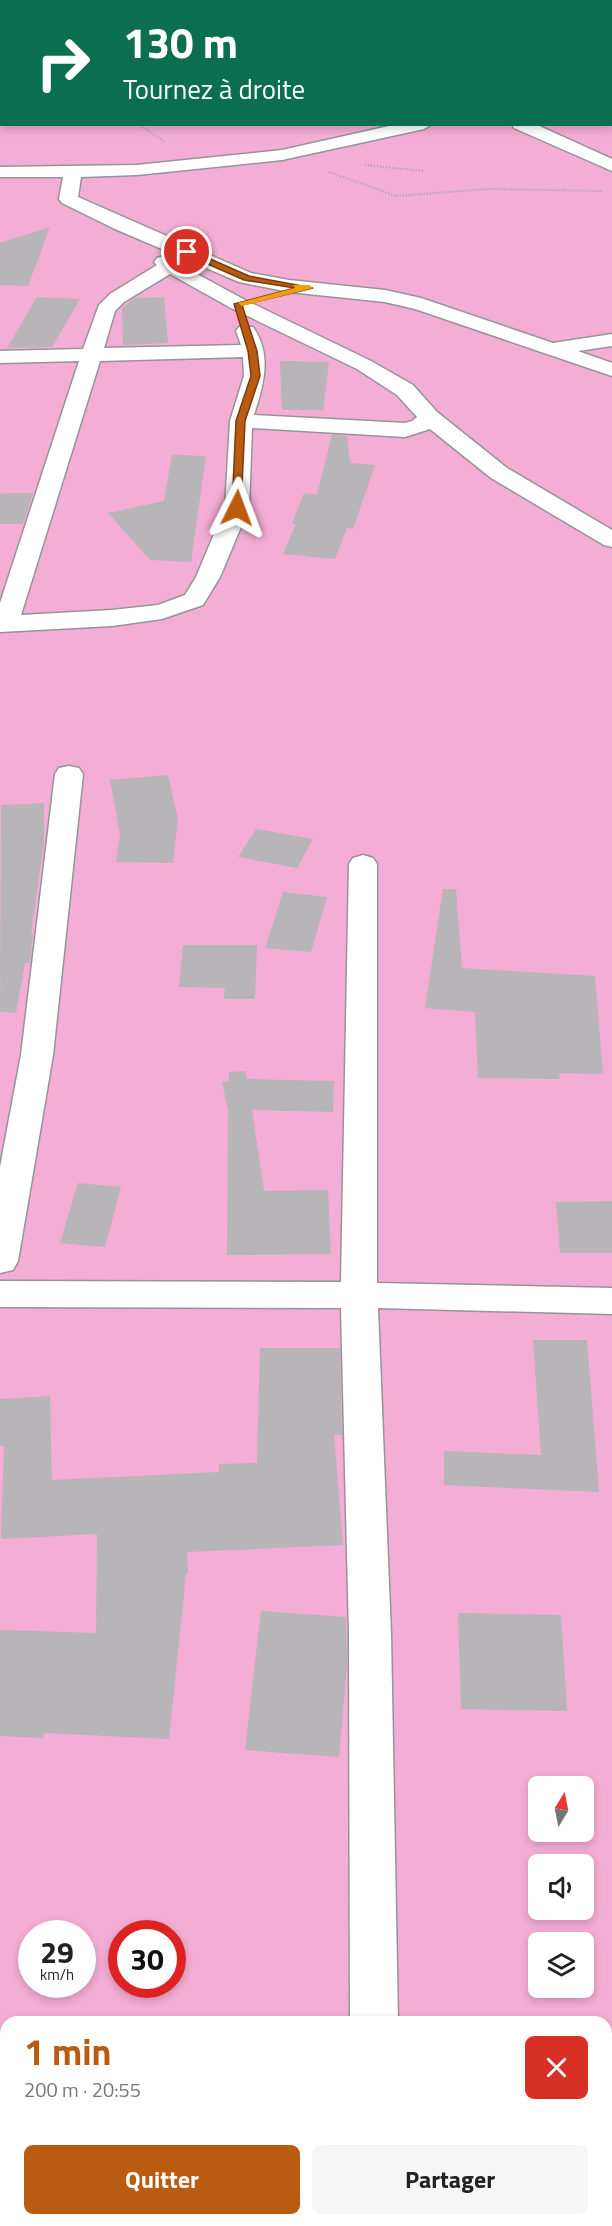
<!DOCTYPE html>
<html lang="fr">
<head>
<meta charset="utf-8">
<style>
  body { margin:0; font-family:"Titillium Web",sans-serif; background:#f6f6f6; color:#222; height:100vh; display:flex; flex-direction:column; font-size:22px; white-space:nowrap }
  * { box-sizing:border-box; margin:0 }
  p { font-size:20px; color:#767676 }
  .icon { flex:none; width:33px; height:33px; fill:none; stroke:currentColor; stroke-width:2; stroke-linecap:round; stroke-linejoin:round }
  .map { position:relative; flex:1; overflow:hidden }
  .side { position:absolute; left:0px; top:2016px; width:612px; height:210px; display:flex; flex-direction:column; background:#fff; border-radius:18px 18px 0 0; box-shadow:0 3px 9px #0003 }
  .side>* { flex:none }
  .banner { position:absolute; left:0px; top:0px; width:612px; height:126px; box-shadow:0 3px 9px #0003; background:#0b6e4f; color:#fff; overflow:hidden }
  .needle { width:39px; rotate:10deg }
  .controls { position:absolute; left:528px; top:1776px; display:grid; gap:12px }
  .controls a { display:grid; place-items:center; width:66px; height:66px; border-radius:9px; background:#fff; box-shadow:0 3px 9px #0003; font-size:30px }
  .speed { position:absolute; left:18px; top:1920px; display:flex; gap:12px; font-size:30px; font-weight:700; text-align:center }
  .speed>* { display:grid; place-content:center; width:78px; height:78px; border-radius:50%; background:#fff; box-shadow:0 3px 9px #0003; line-height:1 }
  .speed small { font-size:15px; font-weight:400 }
  .speed .limit { border:9px solid #d22; background:#fff; color:#111 }
  .pin { position:absolute; display:grid; place-items:center; width:51px; height:51px; color:#fff; margin:-26px; border:3px solid #fff; border-radius:50%; box-shadow:0 2px 6px #0007 }
  .me { position:absolute; width:66px; margin:-33px; rotate:3deg; stroke-linejoin:round; filter:drop-shadow(0 0 4px #0008) }
  .turn { display:flex; align-items:center; gap:21px; height:126px; padding:0 24px; font-size:27px }
  .turn .icon { width:78px; height:78px; stroke-width:2.5 }
  .turn b { display:block; font-size:42px; line-height:51px }
  .round { display:grid; place-items:center; flex:none; width:63px; height:63px; border-radius:9px; background:#f6f6f6 }
  .headline { display:flex; align-items:center; justify-content:space-between; height:102px; padding:0 24px }
  h1 { font-size:36px; font-weight:700; line-height:45px; color:#ba5b12 }
  .cta { display:flex; gap:12px; margin-top:auto; padding:12px 24px }
  .cta a { flex:1; height:69px; border-radius:9px; background:#ba5b12; color:#fff; font-size:24px; font-weight:700; line-height:69px; text-align:center }
  .cta a+a { background:#f6f6f6; color:#222 }
  .map>svg:first-child { display:block }
  .green { fill:#f4add4; fill-rule:evenodd }
  .building { fill:#b7b5b8 }
  .lines { fill:none; stroke-linecap:round; stroke-linejoin:round }
  .street-casing { stroke:#959497; stroke-width:3 }
  .path { stroke:#a0a0a2; stroke-width:2; stroke-dasharray:1 2; stroke-linecap:butt }
  .street { fill:#fff; fill-rule:evenodd }
  .route { fill:#ba5b12; stroke:#793b0c; stroke-width:1.5 }
  .slow { fill:#f59e0b }
</style>
</head>
<body>
<div class="map">
<svg width="612" height="2226" viewBox="0 0 612 2226">
  <rect width="100%" height="100%" fill="#e8e7ea"/>
  <path class="green" d="M0,0H612V2226H0ZM2,2H610V124H2ZM538,1786H584V1832H538ZM538,1864H584V1910H538ZM32,1934H82V1984H32ZM122,1934H172V1984H122ZM538,1942H584V1988H538ZM6,2022H606V2220H6Z"/>
  <path class="building" d="M50,227L28,286L0,285V243Z
    M37,297L80,299L52,347L7,348Z
    M164,297L168,343L123,345L122,308L135,298Z
    M280,361L329,362L323,410H282Z
    M332,435L347,436L350,463L375,465L353,529L347,528L335,559L283,554L296,524H292L304,493L317,495Z
    M172,455L206,456L191,562L150,560L108,513L164,501Z
    M8,493H33L23,524H0V494Z
    M168,775L178,819L173,863L116,862L120,835L110,780Z
    M44,803V843L31,933H33L30,963H25L16,1013L0,1012L1,805Z
    M256,829L313,839L297,868L238,857Z
    M443,889H456L462,968L595,976L603,1074L559,1073L560,1079L478,1078L475,1012L425,1008Z
    M283,892L327,897L311,952L265,948Z
    M183,945H257L255,999H224L225,988L179,987Z
    M246,1071L247,1079L334,1081L333,1112L252,1110L264,1191L328,1190L331,1254L227,1255L228,1110L222,1082L229,1081V1072Z
    M78,1183L121,1187L105,1247L60,1243Z
    M612,1201V1253H560L556,1202Z
    M533,1340H587L599,1492L444,1485V1451L541,1455Z
    M260,1348H340L342,1435H334L343,1545L187,1552L188,1573L186,1574L169,1739L44,1733L43,1738L0,1736V1630L96,1633L97,1534L1,1539L4,1446H0V1399L50,1396L52,1480L219,1472V1464L257,1463Z
    M261,1611L346,1617L347,1665L339,1757L245,1750Z
    M458,1613L561,1615L567,1711L461,1709Z"/>
  <g class="lines">
    <g class="street-casing">
      <path id="street" d="M610,78H612L610,89Z
        M0,107H2V117H0Z
        M398,124H432L424,129L282,160L137,175L81,177L78,197L251,273L289,280L385,290L421,298L553,343L612,334V346L578,351L612,363V376L415,309L385,302L289,292L239,282L115,229L62,203L59,199L63,177H0V167L137,165L282,150Z
        M512,124H535L612,159V171L514,128Z
        M164,256L245,300L371,361L413,385L437,412L507,468L612,530V547L604,545L491,478L430,429L405,437L252,428L249,508L220,577L203,605L162,619L112,626L0,632V603L79,361L0,363V351L83,349L99,305L110,294L157,265L154,262L157,258ZM170,274L231,308L357,369L397,395L417,417L412,421L405,423L254,415C263,386 273,355 253,327H239L236,331L241,345L104,348L115,311L124,302ZM243,357L244,376L230,421L225,508L196,577L185,595L158,605L112,610L21,615L100,361Z
        M69,766L79,768L83,774L53,1055L18,1261L13,1270L0,1273V1167L21,1055L55,774L59,768Z
        M363,855L373,858L377,864V1283L612,1288V1314L378,1308L391,1634L398,2022H350L349,1634L341,1308L0,1307V1281L341,1282L349,864L353,858Z
        M352,2220H402V2226H352Z"/>
    </g>
    <path class="path" d="M386,0L390,2
      M521,0L528,2
      M575,2L582,0
      M138,124L164,141
      M365,165L423,171
      M329,172L396,196L489,189L602,191"/>
    <use href="#street" class="street"/>
  </g>
  <path class="route" d="M185,250H190L249,276L313,288L242,305L257,351L260,376L245,421L241,508L237,511L232,508L236,421L251,376L248,351L234,304L295,288L244,280L185,254Z"/>
  <path class="slow" d="M293,285H309L313,288L242,306L238,303L295,288Z"/>
</svg>
<div class="controls">
<a><svg class="needle" viewBox="-14 -14 28 28"><path d="M0-13l5 13h-10z" fill="#e53935"/><path d="M0 13l5-13h-10z" fill="#767676"/></svg></a>
<a><svg class="icon" aria-label="sound" viewBox="0 0 24 24"><path d="M4 9h4l5-4v14l-5-4H4zM17 9q2 3 0 6"/></svg></a>
<a><svg class="icon" aria-label="layers" viewBox="0 0 24 24"><path d="M12 4l9 5-9 5-9-5zM3 14l9 5 9-5"/></svg></a>
</div>
<div class="speed"><div>29<small>km/h</small></div><div class="limit">30</div></div>
<div class="pin" style="left:187px;top:252px;background:#d93025"><svg class="icon" aria-label="arrive" viewBox="0 0 24 24"><path d="M6 21V4h12l-3 4 3 4H6"/></svg></div>
<svg class="me" style="left:237px;top:508px" viewBox="-20 -20 40 40"><path d="M0-17L14 15 0 8-14 15z" fill="#ba5b12" stroke="#fff" stroke-width="4"/></svg>
<div class="banner">
<div class="turn"><svg class="icon" aria-label="right" viewBox="0 0 24 24"><path d="M7 20v-9h11M14 6l5 5-5 5"/></svg><div><b>130 m</b>Tournez à droite</div></div>
</div>
<section class="side">
<div class="headline"><div><h1>1 min</h1><p>200 m · 20:55</p></div><a class="round" style="background:#d93025;color:#fff"><svg class="icon" aria-label="close" viewBox="0 0 24 24"><path d="M6 6l12 12M18 6L6 18"/></svg></a></div>
<div class="cta"><a>Quitter</a><a>Partager</a></div>
</section>
</div>
</body>
</html>
